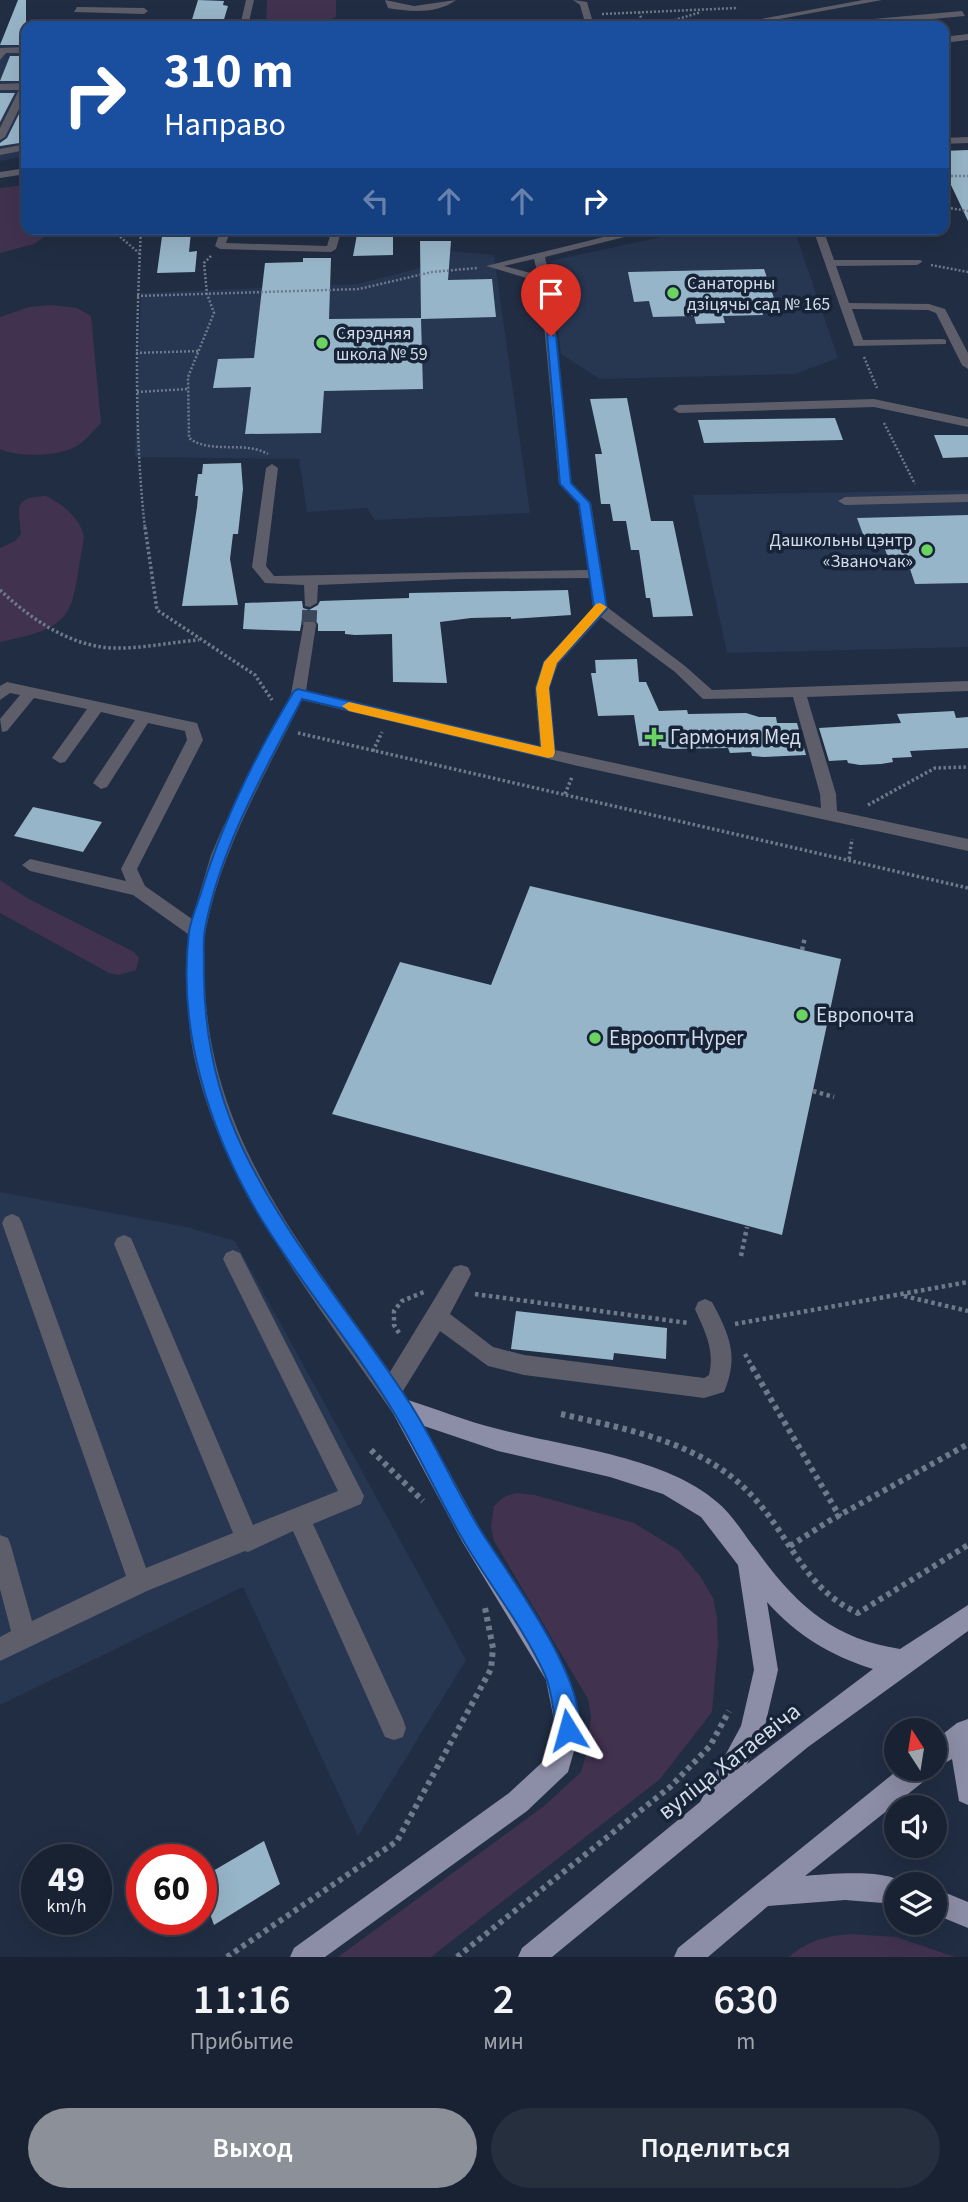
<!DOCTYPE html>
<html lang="ru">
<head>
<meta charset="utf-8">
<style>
  body { margin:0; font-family:"Source Sans 3",sans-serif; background:#262f3e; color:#f1f3f6; height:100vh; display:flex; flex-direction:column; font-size:26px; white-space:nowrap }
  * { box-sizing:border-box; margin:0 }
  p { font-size:23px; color:#9fa4ac }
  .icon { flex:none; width:38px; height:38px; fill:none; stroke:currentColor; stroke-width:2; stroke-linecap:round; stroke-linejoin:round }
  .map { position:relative; height:1957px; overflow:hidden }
  .side { display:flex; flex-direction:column; background:#192232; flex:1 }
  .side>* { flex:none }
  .guide { position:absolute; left:21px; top:21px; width:928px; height:214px; border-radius:14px; box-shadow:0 7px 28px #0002,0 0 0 2px #373f4d; background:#1a4fa0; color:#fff; overflow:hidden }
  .needle { width:46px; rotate:348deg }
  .buttons { position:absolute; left:884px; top:1718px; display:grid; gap:14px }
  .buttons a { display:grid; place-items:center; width:63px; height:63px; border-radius:50%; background:#192232; box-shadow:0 7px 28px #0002,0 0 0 2px #373f4d; font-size:35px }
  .speed { position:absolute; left:21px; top:1844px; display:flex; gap:14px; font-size:35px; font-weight:700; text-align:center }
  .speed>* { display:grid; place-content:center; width:91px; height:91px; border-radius:50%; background:#192232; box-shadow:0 7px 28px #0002,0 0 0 2px #373f4d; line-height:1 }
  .speed small { font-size:18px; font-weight:400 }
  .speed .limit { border:10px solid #d22; background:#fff; color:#111 }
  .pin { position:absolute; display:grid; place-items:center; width:60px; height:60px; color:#fff; margin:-72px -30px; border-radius:50% 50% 50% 0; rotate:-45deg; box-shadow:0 0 7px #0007 }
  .pin .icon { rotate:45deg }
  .me { position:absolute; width:77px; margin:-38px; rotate:352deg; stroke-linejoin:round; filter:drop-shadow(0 0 5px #0008) }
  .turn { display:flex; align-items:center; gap:24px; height:147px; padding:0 28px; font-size:32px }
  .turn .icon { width:91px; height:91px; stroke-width:2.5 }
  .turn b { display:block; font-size:49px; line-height:60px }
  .lanes { display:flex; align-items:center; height:66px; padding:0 28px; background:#0003; justify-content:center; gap:35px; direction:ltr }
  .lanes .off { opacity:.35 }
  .eta { display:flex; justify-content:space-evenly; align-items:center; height:119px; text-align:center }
  .eta b { font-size:42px; font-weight:600; line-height:49px }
  .cta { display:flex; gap:14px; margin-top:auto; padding:14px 28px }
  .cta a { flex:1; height:80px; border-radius:42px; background:#8c9099; color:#fff; font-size:28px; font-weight:600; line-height:80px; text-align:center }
  .cta a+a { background:#262f3e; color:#f1f3f6 }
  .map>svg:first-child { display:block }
  .built { fill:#273651 }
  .green { fill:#413250 }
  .building { fill:#97b5c8 }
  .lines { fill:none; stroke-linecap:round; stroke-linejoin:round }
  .minor-tunnel { stroke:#3c475c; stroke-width:15; stroke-dasharray:15 8; stroke-linecap:butt }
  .path-far3 { stroke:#6f798c; stroke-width:2.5; stroke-dasharray:2 2; stroke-linecap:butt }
  .path-far2 { stroke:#6f798c; stroke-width:3.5; stroke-dasharray:2.5 2.5; stroke-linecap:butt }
  .path-far1 { stroke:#6f798c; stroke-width:4.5; stroke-dasharray:3.5 3.5; stroke-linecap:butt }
  .path { stroke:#6f798c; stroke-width:6; stroke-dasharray:4.5 4.5; stroke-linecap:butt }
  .minor { fill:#5d5e6a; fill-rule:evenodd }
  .major { fill:#8c8da6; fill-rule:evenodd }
  .route { fill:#1a73e8; stroke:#114b97; stroke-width:2 }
  .slow { fill:#f59e0b }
  .poi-dot { fill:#6bd362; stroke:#172438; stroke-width:2.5 }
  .labels { text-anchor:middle; stroke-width:7; stroke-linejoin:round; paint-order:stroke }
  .far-poi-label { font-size:18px; fill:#d4dcea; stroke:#172438; text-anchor:start }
  .poi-label { font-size:21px; fill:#d4dcea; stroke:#172438; text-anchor:start }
  .near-street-label { font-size:24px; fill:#d4dcea; stroke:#172438 }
</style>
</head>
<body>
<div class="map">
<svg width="968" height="1957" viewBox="0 0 968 1957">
  <rect width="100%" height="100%" fill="#212d43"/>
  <path class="built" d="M0,42H26V156L0,161Z
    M698,229H794L838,358L795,374L600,379L561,354L550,261Z
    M448,251L494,255L530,513L375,520L367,508L307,512L299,459L135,457L141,293L357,284L428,266Z
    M968,490V647L727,653L693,495Z
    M0,1192L187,1227L235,1241L466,1660L358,1836L243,1587L0,1705Z"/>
  <path class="green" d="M267,0H336V17L317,25L266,26Z
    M26,185V229H55L34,244L0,253V188Z
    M51,305L77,308L91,316L101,423C95,429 89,437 81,443C65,457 18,458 0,449V317L29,307Z
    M46,496C63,504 82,520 84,538C70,612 81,626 0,642V548L15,541L21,534C19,509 12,497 46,496Z
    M0,880L27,898L134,952L139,958L136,970L119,975L109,973L0,913Z
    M516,1493L535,1495L634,1523L678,1550L700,1576L713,1598L717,1618L718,1644L712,1712L660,1779L431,1957H338L544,1806L581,1772L587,1752L591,1716L588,1699L494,1541L491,1527L494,1506L504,1497Z
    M850,1934L896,1937L955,1957H789C807,1941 826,1936 850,1934Z"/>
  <path class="building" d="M18,0H26V45H0Z
    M198,0L224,1L223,5L228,6L222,26H190Z
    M10,56H26V81H0Z
    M0,93H15L0,122Z
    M26,100V142L0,146V143L7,138Z
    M968,150V221L943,168V151Z
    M163,229H189L191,232L189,252L197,251L195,272L157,273Z
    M358,229H393V255L353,256Z
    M420,241H451L448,280L492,279L496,317L421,319L423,389L324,391L321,433L245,434L251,387L213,388L218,359L254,358L265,263L303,262V258H331L329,319L421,318Z
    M764,269L774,298H758L763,315L723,316L725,323L696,324L694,316L653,317L649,301L634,302L628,272Z
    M627,398L651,521H673L693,616L653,617L650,598H646L639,550H631L626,521H613L610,504H601L595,454H602L590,399Z
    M835,418L843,440L747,442L704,443L698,420Z
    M934,435H968V457L943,458Z
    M241,463L243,489L238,534H233L230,559L238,605L182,606L197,507L198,496H195L198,474H202L203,464Z
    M968,515V583L915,584L907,560L889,561L882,540H865L857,518Z
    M568,590L571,615L511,619V617L471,618L440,622L447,683L393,682L392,634L355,635L345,634V631H318V624L314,619L302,620L300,631L243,629L245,603L302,601L303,608L309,610L318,605L320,601L409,598V593Z
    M637,659L639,682H646L659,711L687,710L688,714L746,713L759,717H776L777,723H797L806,755L764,757L752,756L751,752L730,753L728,748L673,749L662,748L661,745L639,746L634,715L598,716L591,673H596L595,660Z
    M954,711L956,718L968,717V748L910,751L912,757L892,758L893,762L881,764L860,765L848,763L847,760L829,761L819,728L901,723L897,714Z
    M33,807L102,822L83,852L14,836Z
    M530,886L841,959L782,1235L332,1114L400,962L491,985Z
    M516,1311L667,1328L666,1359L614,1353L613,1360L511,1349Z
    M264,1841L280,1884L214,1925L201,1889V1878Z"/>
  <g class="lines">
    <path class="minor-tunnel" d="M309,625L310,603"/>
    <path class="path-far3" d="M639,12L644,26
      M602,14L738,8
      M655,26L701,12
      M943,176H968
      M943,207L968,211
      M111,229L139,253
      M141,229C136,329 134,430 145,529
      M211,256L204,263L207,294L214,313L188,377L189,438C212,455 243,440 268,454
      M931,265L968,272
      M137,296L359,289L432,272L477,268
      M136,353L198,351
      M864,357L877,388
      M137,392L188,389
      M884,423L915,484"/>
    <path class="path-far2" d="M145,527L157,610L255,675L272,700
      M0,590C31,619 69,646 113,648C141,649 171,642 199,640
      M298,733L968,888
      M373,751L382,732
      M565,794L572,777
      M868,805L935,768L968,767
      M849,859L852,839"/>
    <path class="path-far1" d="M802,950L805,937
      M813,1091L834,1097
      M741,1256L747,1227
      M475,1294L688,1323
      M904,1296L968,1311
      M735,1324L968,1282
      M399,1333L394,1325V1311L402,1301L424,1292
      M745,1354L753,1368"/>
    <path class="path" d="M752,1367L840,1517
      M561,1414C630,1430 706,1443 755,1499C792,1540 805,1589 858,1613L968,1545
      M371,1450L423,1501
      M790,1546L829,1521L968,1444
      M227,1957L397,1841L491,1669L493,1648L485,1608
      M457,1957L670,1787L710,1746L729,1711"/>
    <path class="minor" d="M246,0H254L248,26H240Z
      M385,0L414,6L456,0C438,14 410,12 388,8Z
      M573,0L587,2L594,26H586L580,5Z
      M863,0H882L741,26H723Z
      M77,7L144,8L148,11L144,14L74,12Z
      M962,11L965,16L855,26H825L829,23Z
      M968,34V40L943,43V37Z
      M26,47V53H6L0,60V48Z
      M26,83V95L5,137L0,140V128L19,90H0V84Z
      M968,137V143L943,144V138Z
      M26,144V150L0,155V149Z
      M26,168V174L0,178V172Z
      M221,229H231L226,243L327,246L332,229H342L336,249L331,252L220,249L215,246Z
      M636,229H656L545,257L550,280L571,483L591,503L607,607L685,666L712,690L968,681V691L807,697L836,794L837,811L968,839V851L578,766L302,700C266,774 222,847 206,929C202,952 204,980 206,1003C218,1149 310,1257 390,1372L454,1267L461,1265L468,1267L471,1274L450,1314L493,1347L524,1355L704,1378L709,1375C715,1349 705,1332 695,1309L698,1302L705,1299L712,1302C730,1336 739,1356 724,1392L704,1398L524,1375L488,1366L440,1331L403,1391L413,1408L410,1415L402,1418L394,1415C319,1305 212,1175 191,1040C186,1005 188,969 188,934L133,895L30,871L22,865L30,859L126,881L121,869L187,740L185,731L148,723L107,787L101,789L93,783L135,720L101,712L65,762L60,763L52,758L87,709L34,698L7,731L2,732L0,719L20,695L10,693L0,700V686L7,682L197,723L203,740L137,869L145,886L192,919L211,855L223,827L291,694L304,622H314L316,625L306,691L540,747L535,688L544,662L593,608L590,578L460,579L318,585L317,603L310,607L305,606L304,585L265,583L252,567L266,468L272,464L278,468L266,566L274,576L588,570L578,504L559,484L540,282L486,266ZM534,259L538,275L504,266ZM601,617L675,672L703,699L793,697L820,794L821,808L555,750L549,688L558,664Z
      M813,229H823L834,260H921L922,262L917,265L836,266L849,303L929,304L945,309L968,353V369L962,365L936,313L928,310L852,309L863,340L942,339L946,340V344L854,346Z
      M874,399L968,419V427L874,407L679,413L673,409L679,405Z
      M968,494V502L845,505L838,501L845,497Z
      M12,1214L19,1217L22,1223L146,1568L233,1533L114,1244L117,1238L124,1235L131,1238L253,1525L338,1491L223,1259L226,1253L233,1250L240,1253L364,1496L361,1504L313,1524L403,1719L406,1728L403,1737L394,1740L385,1737L293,1531L248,1552L245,1551L147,1591L0,1661V1637L11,1631L0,1589V1535L8,1538L11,1546L32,1621L126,1576L2,1223L5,1217Z"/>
    <path class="major" d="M402,1398C434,1408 465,1421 498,1429C564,1447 664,1456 717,1502C733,1515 744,1535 757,1551C796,1605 833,1639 900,1649L968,1605V1631L808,1747L552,1957H518L522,1948L700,1802L741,1726L754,1670L738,1565L701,1517L663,1494L610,1477L498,1451L424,1426L479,1527L564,1666L575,1696L580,1730L568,1772L527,1811L325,1957H290L294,1948L509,1793L549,1756L556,1730L546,1680L463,1543L394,1415L391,1408L394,1401ZM767,1602C796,1635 831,1656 873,1669L747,1764L764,1730L778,1670Z
      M968,1719V1805L959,1801L952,1759L934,1769V1741L957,1723Z
      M899,1769H931L928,1778L805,1876C828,1874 891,1868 906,1885H896V1904L845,1900L768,1906L708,1957H674L678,1948Z
      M934,1888L968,1902V1928L934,1914Z"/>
  </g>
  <path class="route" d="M547,334L556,336L571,483L590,503L607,609L557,663L549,688L555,753L548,758L302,699C264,772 220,848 205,929C203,940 204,953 204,964C203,1028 216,1093 244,1151C287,1240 353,1316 407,1399C435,1441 454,1488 481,1531C507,1573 596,1690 576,1738L568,1741L560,1738C552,1718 554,1695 545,1675C525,1630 492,1588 466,1545C441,1503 421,1458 396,1416C355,1346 299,1283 257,1212C209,1130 177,1029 189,932C191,919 197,905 201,893C222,822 256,754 294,691L298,689L541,747L536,688L544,662L594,608L579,504L560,484Z"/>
  <path class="slow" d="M600,603L607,607L557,663L549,688L555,753L553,757L548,758L349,711L342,706L349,702L541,747L536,688L544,662L596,604Z"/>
  <g class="poi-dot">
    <circle cx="673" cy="293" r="7"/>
    <circle cx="322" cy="343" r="7"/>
    <circle cx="927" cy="550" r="7"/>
    <path d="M650.5 726.5h7v7h7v7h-7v7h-7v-7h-7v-7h7z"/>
    <circle cx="802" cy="1015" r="7"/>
    <circle cx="595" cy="1038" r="7"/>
  </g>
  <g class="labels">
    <g class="far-poi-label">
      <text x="687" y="289">Санаторны<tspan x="687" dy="21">дзіцячы сад № 165</tspan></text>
      <text x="336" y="339">Сярэдняя<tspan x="336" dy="21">школа № 59</tspan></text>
      <text x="913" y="546" text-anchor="end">Дашкольны цэнтр<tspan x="913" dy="21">«Званочак»</tspan></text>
    </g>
    <g class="poi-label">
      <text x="670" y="744">Гармония Мед</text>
      <text x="816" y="1022">Европочта</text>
      <text x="609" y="1045">Евроопт Hyper</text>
    </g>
    <g class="near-street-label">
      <text transform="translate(729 1761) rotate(-38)" y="8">вуліца Хатаевіча</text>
    </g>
  </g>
</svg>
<div class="buttons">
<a><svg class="needle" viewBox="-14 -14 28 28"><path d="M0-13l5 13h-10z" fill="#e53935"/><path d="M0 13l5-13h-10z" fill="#9fa4ac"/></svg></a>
<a><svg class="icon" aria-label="sound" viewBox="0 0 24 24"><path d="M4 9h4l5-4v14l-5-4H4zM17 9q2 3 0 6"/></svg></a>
<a><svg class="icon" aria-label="layers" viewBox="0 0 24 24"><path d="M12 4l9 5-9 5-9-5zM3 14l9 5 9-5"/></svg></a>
</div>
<div class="speed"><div>49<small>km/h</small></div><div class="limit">60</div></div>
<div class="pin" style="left:551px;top:336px;background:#d93025"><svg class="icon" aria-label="arrive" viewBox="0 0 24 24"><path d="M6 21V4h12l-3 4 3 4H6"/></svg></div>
<svg class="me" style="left:568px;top:1730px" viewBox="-20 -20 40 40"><path d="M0-17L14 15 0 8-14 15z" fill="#1a73e8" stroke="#fff" stroke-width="4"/></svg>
<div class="guide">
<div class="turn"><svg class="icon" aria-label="right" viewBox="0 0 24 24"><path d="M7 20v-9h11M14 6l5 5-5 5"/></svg><div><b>310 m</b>Направо</div></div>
<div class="lanes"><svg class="icon off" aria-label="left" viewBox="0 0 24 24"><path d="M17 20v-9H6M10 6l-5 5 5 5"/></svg><svg class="icon off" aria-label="ahead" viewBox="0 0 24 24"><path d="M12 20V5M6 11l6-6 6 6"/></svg><svg class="icon off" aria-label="ahead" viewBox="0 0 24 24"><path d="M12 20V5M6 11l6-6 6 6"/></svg><svg class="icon" aria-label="right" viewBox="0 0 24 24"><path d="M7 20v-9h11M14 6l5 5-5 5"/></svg></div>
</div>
</div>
<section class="side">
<div class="eta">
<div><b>11:16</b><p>Прибытие</p></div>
<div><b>2</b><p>мин</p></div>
<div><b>630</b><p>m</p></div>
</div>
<div class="cta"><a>Выход</a><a>Поделиться</a></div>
</section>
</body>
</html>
